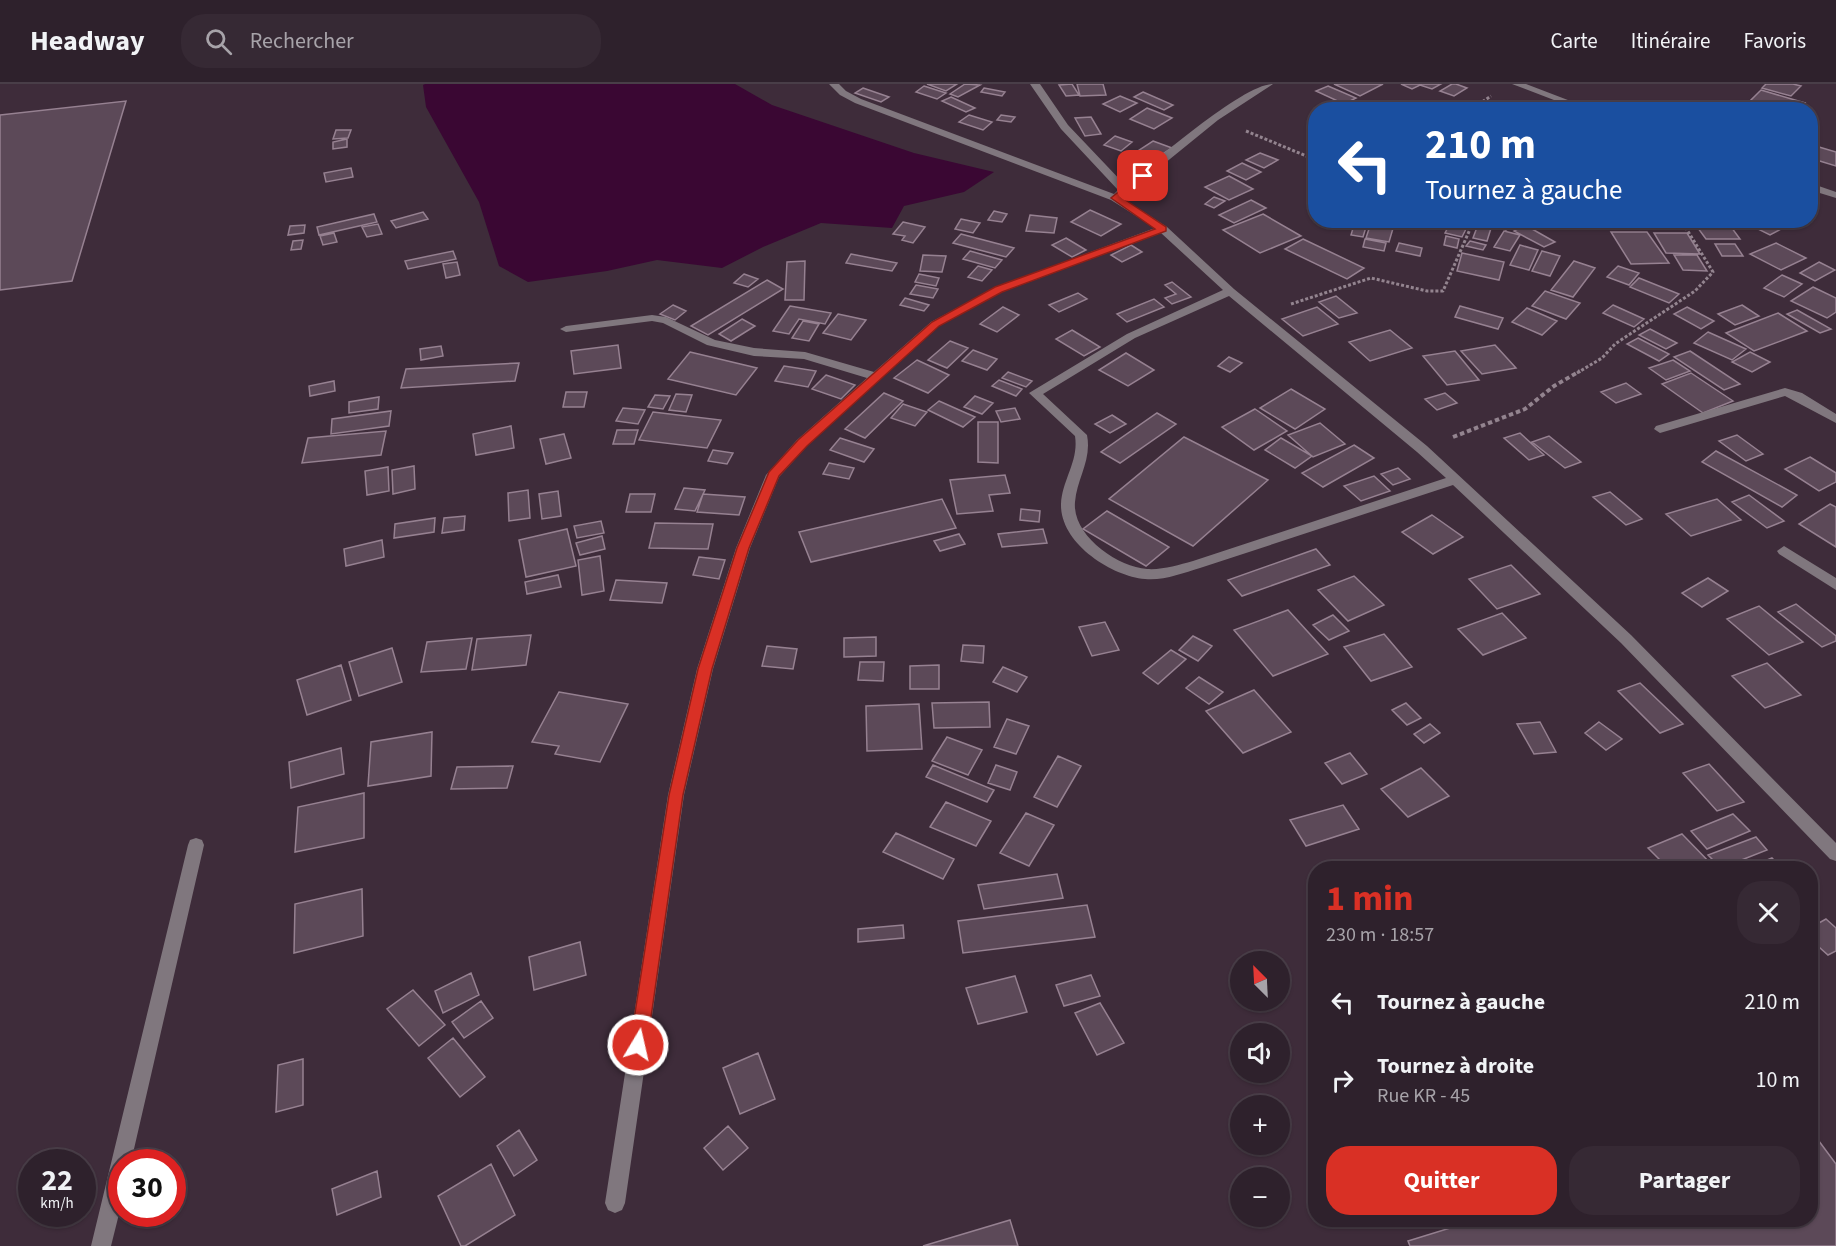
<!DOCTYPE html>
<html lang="fr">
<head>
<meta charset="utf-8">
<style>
  body { margin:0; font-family:"Source Sans 3",sans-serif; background:#362934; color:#f1f3f6; height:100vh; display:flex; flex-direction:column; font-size:22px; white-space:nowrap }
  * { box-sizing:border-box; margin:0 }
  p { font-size:20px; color:#a7a3a9 }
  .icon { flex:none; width:33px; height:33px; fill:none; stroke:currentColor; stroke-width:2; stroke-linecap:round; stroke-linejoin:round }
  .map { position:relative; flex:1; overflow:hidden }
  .panel { position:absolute; left:1308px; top:777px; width:510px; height:366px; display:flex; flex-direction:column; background:#2e212c; border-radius:24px; box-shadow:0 2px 4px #0004,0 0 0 2px #493e48 }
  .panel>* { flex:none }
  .banner { position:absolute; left:1308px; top:18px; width:510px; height:126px; border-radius:24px; box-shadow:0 2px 4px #0004,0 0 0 2px #493e48; background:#1a4fa0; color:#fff; overflow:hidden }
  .needle { width:39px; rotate:336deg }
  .fabs { position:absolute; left:1230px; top:867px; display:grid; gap:12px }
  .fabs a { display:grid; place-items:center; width:60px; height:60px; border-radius:50%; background:#2e212c; box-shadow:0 2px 4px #0004,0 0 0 2px #493e48; font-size:30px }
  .speed { position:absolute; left:18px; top:1065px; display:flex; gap:12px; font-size:30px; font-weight:700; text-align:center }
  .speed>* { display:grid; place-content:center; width:78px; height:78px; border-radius:50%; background:#2e212c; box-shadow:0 2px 4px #0004,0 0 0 2px #493e48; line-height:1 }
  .speed small { font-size:15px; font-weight:400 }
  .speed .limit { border:9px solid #d22; background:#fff; color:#111 }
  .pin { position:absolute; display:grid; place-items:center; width:51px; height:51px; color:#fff; margin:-26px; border-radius:12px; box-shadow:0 3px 9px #0006 }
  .me { position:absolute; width:66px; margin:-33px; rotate:9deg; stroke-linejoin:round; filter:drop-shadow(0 0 4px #0008) }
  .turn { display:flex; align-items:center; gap:21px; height:126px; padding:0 18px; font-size:27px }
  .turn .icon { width:78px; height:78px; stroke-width:2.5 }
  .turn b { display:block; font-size:42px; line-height:51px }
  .round { display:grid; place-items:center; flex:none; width:63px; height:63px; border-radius:24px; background:#362934 }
  .overview { display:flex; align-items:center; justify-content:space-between; height:102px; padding:0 18px }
  h1 { font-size:36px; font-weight:700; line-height:45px; color:#d93025 }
  .button { display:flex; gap:12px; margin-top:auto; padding:12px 18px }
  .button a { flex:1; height:69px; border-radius:24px; background:#d93025; color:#fff; font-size:24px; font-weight:700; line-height:69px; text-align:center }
  .button a+a { background:#362934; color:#f1f3f6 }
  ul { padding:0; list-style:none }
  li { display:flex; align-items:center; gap:18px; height:78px; padding:0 18px }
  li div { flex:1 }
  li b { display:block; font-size:22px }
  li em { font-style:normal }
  header { display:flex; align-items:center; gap:36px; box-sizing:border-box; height:84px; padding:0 30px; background:#2e212c; border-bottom:2px solid #493e48 }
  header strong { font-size:28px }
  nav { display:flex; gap:33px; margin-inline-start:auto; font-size:21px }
  .search { width:420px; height:54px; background:#362934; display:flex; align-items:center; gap:15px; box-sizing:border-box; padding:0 21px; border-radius:24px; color:#a7a3a9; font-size:22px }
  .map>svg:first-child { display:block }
  .water { fill:#3a0733 }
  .building { fill:#5c4958; stroke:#968191; stroke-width:1.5 }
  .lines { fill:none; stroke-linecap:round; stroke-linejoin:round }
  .path-far1 { stroke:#93848f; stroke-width:3; stroke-dasharray:3 2; stroke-linecap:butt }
  .path { stroke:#93848f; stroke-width:4; stroke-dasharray:4.5 3; stroke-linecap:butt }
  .minor { fill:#80777e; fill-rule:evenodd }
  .route { fill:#d93025; stroke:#8d1f18; stroke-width:1.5 }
</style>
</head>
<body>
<header>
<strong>Headway</strong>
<div class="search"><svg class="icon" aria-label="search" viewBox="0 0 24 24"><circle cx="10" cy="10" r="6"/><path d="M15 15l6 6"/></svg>Rechercher</div>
<nav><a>Carte</a><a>Itinéraire</a><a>Favoris</a></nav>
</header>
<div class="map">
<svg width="1836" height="1162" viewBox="0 0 1836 1162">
  <rect width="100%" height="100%" fill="#3e2c3a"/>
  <path class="water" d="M425,0H735L772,21L914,69L994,88L964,108L904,122L892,144L821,139L763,163L722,184L657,176L607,187L528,198L499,182L479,118L426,23L423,1Z"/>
  <path class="building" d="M927,0H957L946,7Z
    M965,0L980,1L958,13L950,10Z
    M1072,0L1079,11L1066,12L1059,1Z
    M1077,0H1103L1106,11L1080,12Z
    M1334,0H1383L1360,12Z
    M1401,0H1441L1432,5L1420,1L1412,5Z
    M1452,0H1456L1467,4L1454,12L1440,7Z
    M1766,0H1793L1801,2L1791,12L1762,4Z
    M924,2L946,9L937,15L916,8Z
    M1328,2L1356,14L1344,20L1316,7Z
    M863,4L889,13L881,18L855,9Z
    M984,4L1005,8L1002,12L981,8Z
    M1761,6L1805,19L1799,26H1783L1751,16Z
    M1143,8L1173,21L1164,26L1134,13Z
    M1120,12L1137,19L1120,28L1103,20Z
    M951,13L975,24L966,28L942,17Z
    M126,17L72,197L0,206V31Z
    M1370,19L1386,25H1361Z
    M1147,24L1172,34L1154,45L1130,35Z
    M969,31L992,38L983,46L959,38Z
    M1001,31L1015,33L1011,38L997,36Z
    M1091,33L1101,50L1085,52L1075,34Z
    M336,46H351L348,54L333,55Z
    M1115,52L1132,58L1121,67L1104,61Z
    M347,55V63L333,65V58Z
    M1153,57L1172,64L1149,79L1130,72Z
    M1819,63L1836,68V82L1810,74Z
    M1260,69L1278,76L1264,84L1246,76Z
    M1242,79L1261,88L1246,96L1227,87Z
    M351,84L353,93L326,98L324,89Z
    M1229,92L1253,105L1229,116L1205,103Z
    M1214,113L1225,117L1214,124L1205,120Z
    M1251,116L1266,124L1234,139L1219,131Z
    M1090,126L1121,140L1101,152L1071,138Z
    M994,127L1007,130L1002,138L988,136Z
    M423,128L428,135L396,144L391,137Z
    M374,130L377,138L319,151L317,143Z
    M1263,130L1301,152L1260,169L1223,146Z
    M1030,131L1057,134L1054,149L1026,147Z
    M961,135L980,139L973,149L955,145Z
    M1372,136L1394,141L1389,158L1366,154Z
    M1452,136L1470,137L1462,153L1445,149Z
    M1502,136H1508L1517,141L1506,146L1495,140Z
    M1604,136H1638L1641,140H1607Z
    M1692,136H1726L1740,155H1706Z
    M1779,136H1798L1770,151L1760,146Z
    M903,138L925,143L913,159L902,156L905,152L893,150Z
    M1479,138L1492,141L1487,157L1473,154Z
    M378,140L382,150L367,153L362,143Z
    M305,141L304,149L288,151L290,142Z
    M1354,141L1366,143L1363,153L1351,151Z
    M1525,141L1555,158L1544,163L1514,147Z
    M1504,147L1520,151L1510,167L1494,163Z
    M1611,148H1647L1669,179L1631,180Z
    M334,149L337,158L323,161L320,152Z
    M1654,149H1687L1700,170L1666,169Z
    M961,150L1014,164L1006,173L953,159Z
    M1446,152L1459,155L1457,164L1444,161Z
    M1066,154L1086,166L1072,173L1052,161Z
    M1303,155L1364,184L1347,195L1285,165Z
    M1365,155L1386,159L1384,167L1363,163Z
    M303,156L301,165L291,166L293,157Z
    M1470,157L1486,161L1483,166L1466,162Z
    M1399,159L1422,164L1420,172L1396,167Z
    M1776,159L1806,174L1781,186L1750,170Z
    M1715,160H1735L1743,172H1722Z
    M1131,161L1142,168L1122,178L1111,171Z
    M1520,161L1538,166L1529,186L1510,181Z
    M453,167L456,175L408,185L405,177Z
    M970,167L1002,176L995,184L963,175Z
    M1542,167L1560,172L1550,192L1532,187Z
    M1462,169L1504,178L1499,196L1457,187Z
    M851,170L897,179L892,187L846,179Z
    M923,171L946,172L942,188L920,187Z
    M1674,171H1697L1707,187L1683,186Z
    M805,177L804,216H785L787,178Z
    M1574,177L1595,184L1573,213L1551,206Z
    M457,178L460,191L446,194L443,180Z
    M1819,178L1835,186L1815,197L1800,189Z
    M978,182L992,186L982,197L968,193Z
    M1618,182L1639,189L1629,201L1607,193Z
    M744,190L758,195L748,203L734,199Z
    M919,190L939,194L936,202L915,198Z
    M1782,191L1802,200L1784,213L1764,204Z
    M1639,194L1679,210L1669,219L1630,203Z
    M767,196L783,205L708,251L691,242Z
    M1172,198L1191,213L1172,220L1165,214L1176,210L1165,201Z
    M916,201L938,205L933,214L910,210Z
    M1813,203L1836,214V228L1827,234L1791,217Z
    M1545,207L1580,219L1566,235L1532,222Z
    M1078,209L1087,215L1059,228L1049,221Z
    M1336,212L1357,229L1339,234L1319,218Z
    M905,214L929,221L924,227L900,221Z
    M1154,215L1164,223L1127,238L1117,230Z
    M673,221L686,227L675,236L660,230Z
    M1613,221L1644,235L1634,243L1603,229Z
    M1742,221L1759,232L1735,241L1718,230Z
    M790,222L831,229L825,240L799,235L789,250L773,247Z
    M1460,222L1503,234L1498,245L1455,233Z
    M1003,223L1019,231L997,248L980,240Z
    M1317,223L1338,240L1303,252L1282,235Z
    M1687,223L1714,237L1701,245L1674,230Z
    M1527,224L1557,237L1542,251L1512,238Z
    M1797,226L1831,245L1820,249L1787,230Z
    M1778,229L1807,247L1754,267L1726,249Z
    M838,230L866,236L851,256L823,249Z
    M742,235L755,242L731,257L719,250Z
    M803,237L819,240L809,257L792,254Z
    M1650,245L1677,259L1666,265L1639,251Z
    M1072,246L1100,263L1084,272L1056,255Z
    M1390,246L1412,264L1370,277L1349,258Z
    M1708,248L1746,265L1732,276L1694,259Z
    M1638,254L1669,270L1659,277L1627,260Z
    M950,257L968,264L947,284L928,276Z
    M618,261L621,284L574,290L571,267Z
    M1495,261L1516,284L1482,290L1461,267Z
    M441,262L443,272L421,276L420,265Z
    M973,266L997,275L987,286L962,277Z
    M1455,267L1479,296L1447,301L1423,272Z
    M1690,267L1740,300L1724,306L1674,273Z
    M690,268L757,284L736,311L668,295Z
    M1750,268L1770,278L1752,288L1732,278Z
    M1126,269L1154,286L1128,302L1099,286Z
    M1229,273L1242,279L1230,288L1218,282Z
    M917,276L949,291L928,309L894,294Z
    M1673,276L1690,287L1666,296L1649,284Z
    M519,279L515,297L401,304L406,285Z
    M784,282L816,287L808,303L775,297Z
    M1008,288L1032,297L1026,303L1002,294Z
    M1691,289L1733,317L1703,329L1662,300Z
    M826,291L855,301L841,315L812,305Z
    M999,296L1022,305L1016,312L992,302Z
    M334,297L335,307L310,312L309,302Z
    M1626,299L1641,310L1616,319L1601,308Z
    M1291,305L1325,325L1295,345L1260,324Z
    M566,308H587L584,323H563Z
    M884,309L903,317L865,354L845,345Z
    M1445,309L1457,319L1437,326L1425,315Z
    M676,310L692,311L686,328L669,326Z
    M655,311L670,312L663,325L648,323Z
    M975,312L993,319L982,330L964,323Z
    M379,313L378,325L349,329V318Z
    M939,317L975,333L963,343L928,326Z
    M903,320L927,328L915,342L891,334Z
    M623,324L645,326L638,340L616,337Z
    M1015,324L1020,335L1001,338L996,327Z
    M1255,325L1287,347L1254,366L1222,343Z
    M391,327L389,342L331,350L332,335Z
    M653,328L721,336L707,364L639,356Z
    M1157,329L1176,340L1120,379L1101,368Z
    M1112,331L1126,340L1110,349L1095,340Z
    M978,338H998V379L978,378Z
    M1320,339L1345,360L1313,373L1288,351Z
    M511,342L514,364L476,371L473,350Z
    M617,346H638L634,360H613Z
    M386,347L381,371L302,379L308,354Z
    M1520,349L1544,371L1529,376L1504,354Z
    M564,350L571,374L546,380L540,355Z
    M1737,351L1763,370L1746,377L1719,357Z
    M1549,352L1581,378L1565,384L1532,358Z
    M1184,353L1268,396L1193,462L1109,415Z
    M840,354L874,365L864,378L830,366Z
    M1281,354L1312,372L1295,384L1265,366Z
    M1354,361L1374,374L1323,403L1302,389Z
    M713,366L733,369L727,380L708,377Z
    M1716,367L1797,411L1782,423L1702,378Z
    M1810,373L1836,389V398L1819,407L1785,385Z
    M829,379L854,384L849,395L823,390Z
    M414,382L415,405L393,410L392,386Z
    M388,383L389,407L367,411L365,387Z
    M1398,384L1410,395L1393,401L1381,390Z
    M1005,391L1010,409L989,411L993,427L957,430L950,396Z
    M1374,392L1390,407L1361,417L1344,402Z
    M684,404L705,406L695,427L675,425Z
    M528,406L530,434L509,437L508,409Z
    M558,407L561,432L542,435L539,410Z
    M1610,408L1642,435L1626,441L1593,413Z
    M630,410H655L651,428H626Z
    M703,410L745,413L739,431L697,428Z
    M1749,411L1784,437L1767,444L1732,418Z
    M942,415L956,444L811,478L799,448Z
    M1717,415L1741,436L1691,452L1666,430Z
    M1830,420L1836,423V463L1799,440Z
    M1021,425L1040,427L1039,438L1020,436Z
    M1107,427L1169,463L1146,482L1083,445Z
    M1432,431L1463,453L1433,470L1402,448Z
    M465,432L464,446L442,449L444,434Z
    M435,434L434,448L394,454L395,440Z
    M601,437L604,449L577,454L574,442Z
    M655,439L713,440L708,465L649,464Z
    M567,445L576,482L526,493L519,456Z
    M1043,445L1047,459L1002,463L998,450Z
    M959,450L965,460L940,467L934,457Z
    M602,452L605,465L580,471L576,459Z
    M382,456L384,473L346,482L344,465Z
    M1316,465L1330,481L1242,512L1228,496Z
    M600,472L604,507L582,511L578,476Z
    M699,473L725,476L719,495L693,491Z
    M1511,481L1540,510L1497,525L1469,495Z
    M558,491L561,503L527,510L525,498Z
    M1354,492L1384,521L1348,537L1318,506Z
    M1708,494L1728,507L1702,523L1682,509Z
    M616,496L667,499L662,519L610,516Z
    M1796,520L1836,552V557L1822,563L1778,528Z
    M1759,522L1803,558L1769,571L1727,535Z
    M1288,526L1328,570L1273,592L1234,546Z
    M1502,529L1526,554L1483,571L1458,545Z
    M1333,531L1349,547L1329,556L1313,541Z
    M1105,538L1119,566L1092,572L1079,543Z
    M1384,550L1412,583L1371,597L1344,563Z
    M531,551L526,581L472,586L477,555Z
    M1193,552L1212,562L1198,577L1179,566Z
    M876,553V572L844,573V554Z
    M472,554L466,585L421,588L427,558Z
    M963,561L984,562L983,579L961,577Z
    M767,562L797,565L793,585L762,582Z
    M392,564L402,598L359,612L349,578Z
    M1171,566L1186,575L1158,600L1143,589Z
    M860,578H884L883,597L858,596Z
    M1767,579L1801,611L1765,624L1732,592Z
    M341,581L351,616L307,631L297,596Z
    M939,581V605H910V582Z
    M1003,583L1027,593L1017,608L993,598Z
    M1199,593L1223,608L1209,620L1186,604Z
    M1640,599L1683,640L1660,649L1618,607Z
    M1254,606L1291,648L1243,669L1206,627Z
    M559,608L628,620L600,678L555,670L559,662L532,658Z
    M989,618L990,643L934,644L932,619Z
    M1406,619L1421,634L1407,641L1392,626Z
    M919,620L922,665L867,667L866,622Z
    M1007,635L1029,642L1016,670L994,663Z
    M1540,638L1556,668L1534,670L1517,640Z
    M1599,638L1622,655L1606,666L1585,649Z
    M1430,640L1440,649L1424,659L1414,650Z
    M432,648L431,692L368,702L371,658Z
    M947,653L982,666L968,691L932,677Z
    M341,664L344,690L291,704L289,678Z
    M1350,669L1367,690L1342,700L1325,679Z
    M1058,672L1081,682L1057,723L1034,713Z
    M1709,680L1744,718L1717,727L1683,689Z
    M933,681L994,706L987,718L926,693Z
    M996,681L1017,688L1010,706L988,699Z
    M513,682L507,704L451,705L457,683Z
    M1421,684L1449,712L1408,733L1381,705Z
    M364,709V754L295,768L298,723Z
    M946,718L991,737L976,762L930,743Z
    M1343,721L1359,745L1306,762L1290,736Z
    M1026,729L1054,741L1029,782L1000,769Z
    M1733,730L1750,747L1707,765L1691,747Z
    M896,749L954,775L943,795L883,768Z
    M1682,750L1715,784H1668L1648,764Z
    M1756,753L1767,766L1721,784L1708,771Z
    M1772,774L1782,784H1748Z
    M1057,790L1063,814L984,825L978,801Z
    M362,805L363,852L294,869L295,820Z
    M1087,821L1095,853L963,869L958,837Z
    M1826,835L1836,844V867L1828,871L1810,855V844Z
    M903,841L904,854L858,858V845Z
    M580,858L586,891L534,906L529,873Z
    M471,889L479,911L443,929L435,907Z
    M1091,891L1100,912L1064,922L1056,901Z
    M1015,892L1027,928L978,940L966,904Z
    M413,906L445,941L419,962L387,925Z
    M481,917L493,934L464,954L452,938Z
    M1100,919L1124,959L1097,971L1075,929Z
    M453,954L485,993L460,1013L428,974Z
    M758,969L775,1015L740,1030L723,984Z
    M303,975V1021L276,1028L278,981Z
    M728,1042L748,1064L723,1086L704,1064Z
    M1810,1045L1836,1080V1162H1410L1408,1157L1476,1136H1810Z
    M519,1046L537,1076L514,1092L497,1062Z
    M491,1080L515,1131L465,1162H461L438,1112Z
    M377,1087L381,1113L337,1131L332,1105Z
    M1010,1136L1018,1162H923Z"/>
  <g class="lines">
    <path class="path-far1" d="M1470,26L1491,12
      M1246,47L1316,76
      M1291,220L1371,194L1427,207H1443L1474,136
      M1577,289L1602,274L1615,260L1695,207L1713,188L1681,136"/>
    <path class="path" d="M1453,353L1525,325L1554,302L1580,287"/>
    <path class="minor" d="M829,0H839L846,7L861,15L1114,110L1118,106L1061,45L1030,0H1040L1068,41L1125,101C1153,79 1243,0 1273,0L1218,36L1122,114L1167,143L1234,205L1427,362L1631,551L1836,759V777L1830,775L1621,559L1453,401L1200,484C1183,489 1163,497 1145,495C1111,492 1060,459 1061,420C1062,396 1079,377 1075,352L1029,309L1127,250L1223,206L1161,149L1002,208L939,242L807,362L779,393L750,464L713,585L684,711L625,1119L622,1126L615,1129L608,1126L605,1119L668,711L697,585L736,464L766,391L797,356L867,294L804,275L754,272L707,261L663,239L652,237L566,248L560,245L566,242L652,231L666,233L715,256L754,264L805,268L874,288L931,238L994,204L1155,144L1111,116L855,19L840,11ZM1229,212L1417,368L1446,394L1193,477C1178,481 1163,486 1147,485C1117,483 1072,451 1075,418C1077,394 1092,376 1087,351L1043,310L1135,254Z
      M1512,0H1526L1594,26H1580Z
      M1810,99L1836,108V114L1810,106Z
      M1785,304L1802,309L1836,330V339L1785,312L1660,349L1654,345L1656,342Z
      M1784,462L1836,494V506L1779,470L1777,467Z
      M196,754L202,756L204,761L131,1078H122V1118L111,1162H91L188,761L190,756Z"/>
  </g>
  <path class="route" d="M1140,90L1148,92L1121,113L1166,143V147L1002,208L939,242L807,362L779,392L749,464L712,585L683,711L647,961L644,966L638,969L632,966L630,961L669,711L698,585L737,464L769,388L798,356L932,238L995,203L1155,145L1111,114Z"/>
</svg>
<div class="fabs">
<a><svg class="needle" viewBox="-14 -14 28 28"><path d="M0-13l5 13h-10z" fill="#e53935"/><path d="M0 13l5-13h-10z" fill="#a7a3a9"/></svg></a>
<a><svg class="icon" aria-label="sound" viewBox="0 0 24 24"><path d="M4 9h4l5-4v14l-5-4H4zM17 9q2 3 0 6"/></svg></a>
<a>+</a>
<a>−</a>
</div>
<div class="speed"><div>22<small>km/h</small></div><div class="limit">30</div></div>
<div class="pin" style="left:1143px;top:92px;background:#d93025"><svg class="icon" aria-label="arrive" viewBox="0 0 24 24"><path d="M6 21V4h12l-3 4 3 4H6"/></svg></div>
<svg class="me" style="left:638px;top:961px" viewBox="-20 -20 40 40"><circle r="17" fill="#d93025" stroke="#fff" stroke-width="3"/><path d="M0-11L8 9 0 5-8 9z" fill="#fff"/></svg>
<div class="banner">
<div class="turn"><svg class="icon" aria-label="left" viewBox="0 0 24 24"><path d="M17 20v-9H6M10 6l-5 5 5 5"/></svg><div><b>210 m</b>Tournez à gauche</div></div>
</div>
<section class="panel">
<div class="overview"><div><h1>1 min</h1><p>230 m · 18:57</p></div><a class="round"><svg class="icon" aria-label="close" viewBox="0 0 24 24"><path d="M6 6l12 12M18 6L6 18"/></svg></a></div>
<ul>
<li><svg class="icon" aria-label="left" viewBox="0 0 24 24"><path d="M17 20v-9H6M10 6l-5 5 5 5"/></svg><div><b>Tournez à gauche</b></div><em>210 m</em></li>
<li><svg class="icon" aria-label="right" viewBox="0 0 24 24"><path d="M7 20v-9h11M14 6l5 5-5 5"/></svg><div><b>Tournez à droite</b><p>Rue KR - 45</p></div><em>10 m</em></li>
</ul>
<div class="button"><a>Quitter</a><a>Partager</a></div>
</section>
</div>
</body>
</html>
